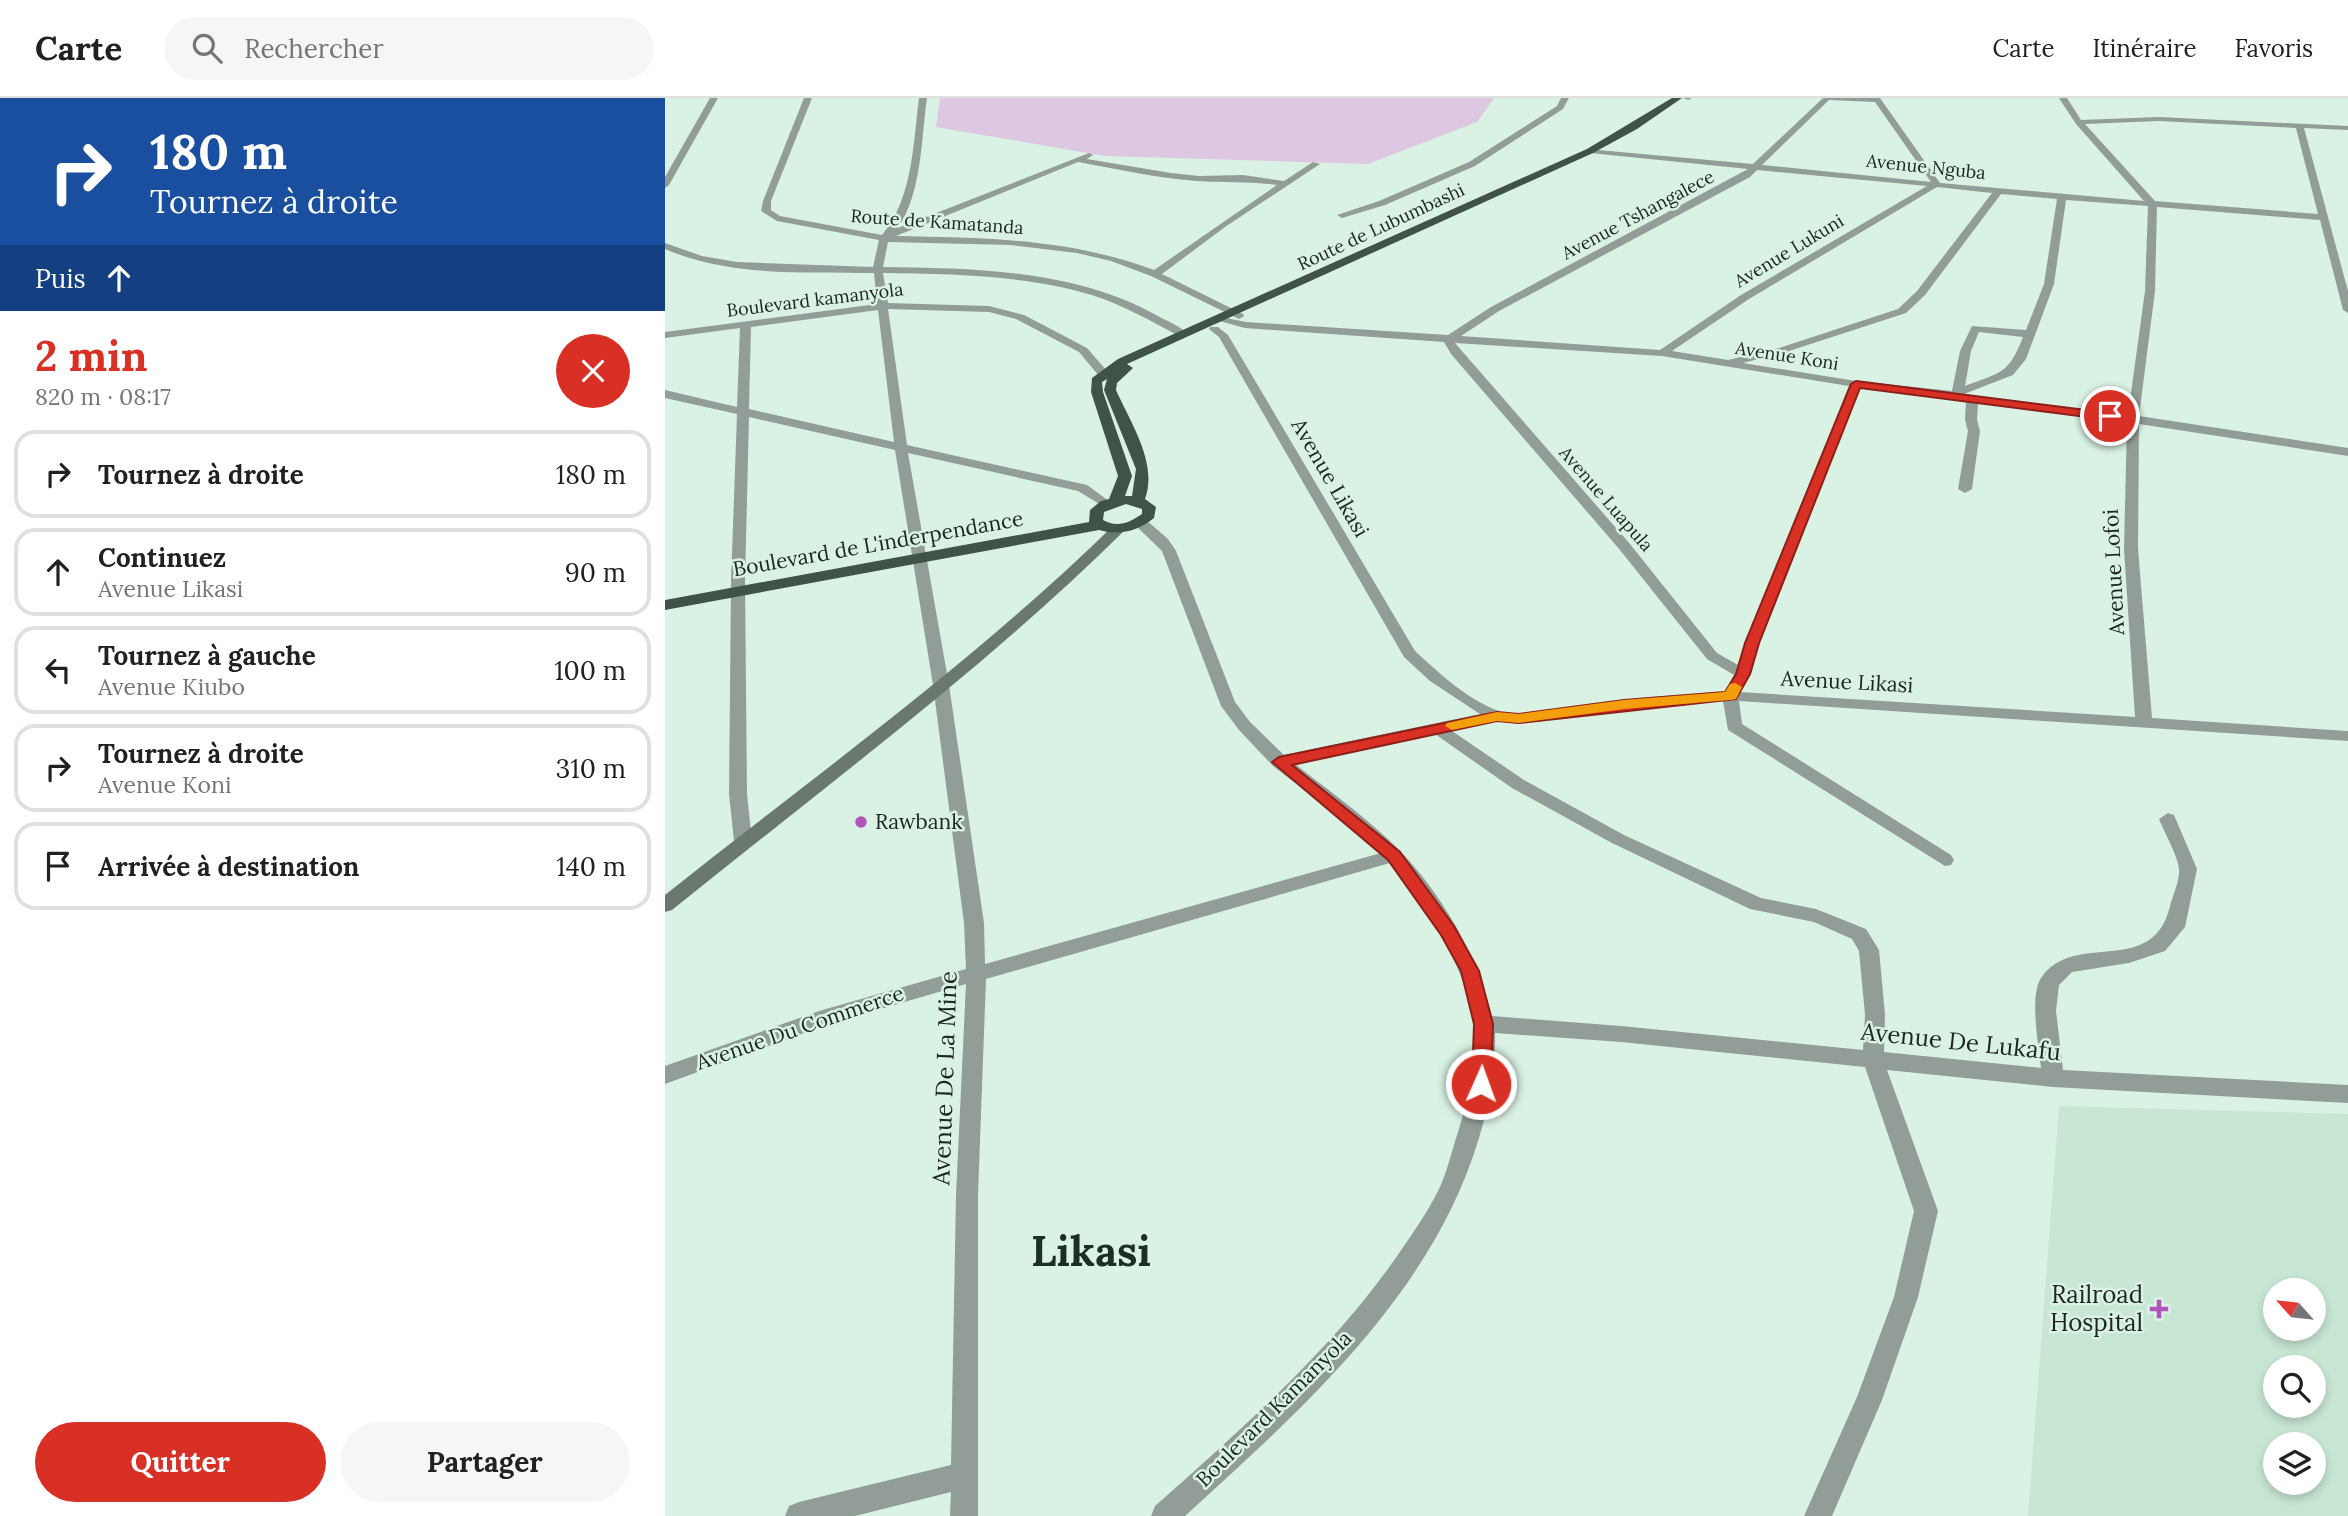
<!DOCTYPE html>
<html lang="fr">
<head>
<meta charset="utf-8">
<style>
  body { margin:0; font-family:Lora,serif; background:#f6f6f6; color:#202124; height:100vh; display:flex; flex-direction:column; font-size:26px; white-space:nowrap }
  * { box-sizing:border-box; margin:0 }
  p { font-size:23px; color:#757577 }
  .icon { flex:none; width:38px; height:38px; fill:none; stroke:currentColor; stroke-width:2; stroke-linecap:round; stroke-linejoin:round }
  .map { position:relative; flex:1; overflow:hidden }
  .sheet { display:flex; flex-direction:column; background:#fff; width:665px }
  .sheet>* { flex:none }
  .banner { background:#1a4fa0; color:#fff; overflow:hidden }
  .needle { width:46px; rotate:297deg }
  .controls { position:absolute; left:1598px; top:1180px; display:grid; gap:14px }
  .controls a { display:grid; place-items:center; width:63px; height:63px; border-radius:50%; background:#fff; box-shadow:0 4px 10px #0003; font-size:35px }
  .pin { position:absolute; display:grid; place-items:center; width:60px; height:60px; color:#fff; margin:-30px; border:4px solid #fff; border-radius:50%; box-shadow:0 2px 7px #0007 }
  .me { position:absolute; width:77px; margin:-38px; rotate:2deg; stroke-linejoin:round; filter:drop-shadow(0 0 5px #0008) }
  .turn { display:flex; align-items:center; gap:24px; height:147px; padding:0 35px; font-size:32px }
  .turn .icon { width:91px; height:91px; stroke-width:2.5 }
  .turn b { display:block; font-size:49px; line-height:60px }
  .then { display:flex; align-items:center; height:66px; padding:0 35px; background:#0003; gap:14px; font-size:26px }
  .round { display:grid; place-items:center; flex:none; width:74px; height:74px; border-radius:37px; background:#f6f6f6 }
  .headline { display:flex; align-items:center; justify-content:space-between; height:119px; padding:0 35px }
  h1 { font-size:42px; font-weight:700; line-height:52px; color:#d93025 }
  .cta { display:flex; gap:14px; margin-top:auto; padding:14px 35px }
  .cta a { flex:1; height:80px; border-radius:42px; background:#d93025; color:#fff; font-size:28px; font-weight:700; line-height:80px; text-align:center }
  .cta a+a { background:#f6f6f6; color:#202124 }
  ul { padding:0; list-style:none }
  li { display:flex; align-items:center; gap:21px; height:88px; margin:0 14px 10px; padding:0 21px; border:4px solid #e0e0e0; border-radius:21px }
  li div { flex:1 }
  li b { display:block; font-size:26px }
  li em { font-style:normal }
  header { display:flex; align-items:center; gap:42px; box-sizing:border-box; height:98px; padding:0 35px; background:#fff; border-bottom:2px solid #e0e0e0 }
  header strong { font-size:33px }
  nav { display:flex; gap:38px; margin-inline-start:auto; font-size:24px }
  .search { width:490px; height:63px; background:#f6f6f6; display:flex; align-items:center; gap:18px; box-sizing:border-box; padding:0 24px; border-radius:38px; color:#757577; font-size:26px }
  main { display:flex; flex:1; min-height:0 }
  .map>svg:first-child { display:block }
  .built { fill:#c8e6d4; fill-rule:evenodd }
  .green { fill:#dec7e1 }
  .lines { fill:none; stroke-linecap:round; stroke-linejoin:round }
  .minor { fill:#939d97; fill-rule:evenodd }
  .secondary { fill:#6a7870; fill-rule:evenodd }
  .trunk { fill:#405348; fill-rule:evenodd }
  .route { fill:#d93025; stroke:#8d1f18; stroke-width:2 }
  .slow { fill:#f59e0b }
  .poi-dot { fill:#b053bd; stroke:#daf2e4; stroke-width:2.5 }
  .labels { text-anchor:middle; stroke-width:5; stroke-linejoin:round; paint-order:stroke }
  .far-street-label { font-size:18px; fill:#1d2621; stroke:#daf2e4 }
  .street-label { font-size:21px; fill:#1d2621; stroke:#daf2e4 }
  .poi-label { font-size:21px; fill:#1d2621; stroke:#daf2e4; text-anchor:start }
  .near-street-label { font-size:24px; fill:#1d2621; stroke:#daf2e4 }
  .near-poi-label { font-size:24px; fill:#1d2621; stroke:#daf2e4; text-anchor:end }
  .near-town-label { font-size:42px; font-weight:bold; fill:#1c2f25; stroke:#daf2e4 }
</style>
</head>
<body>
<header>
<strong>Carte</strong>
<div class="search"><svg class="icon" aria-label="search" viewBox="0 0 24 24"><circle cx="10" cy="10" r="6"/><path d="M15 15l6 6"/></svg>Rechercher</div>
<nav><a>Carte</a><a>Itinéraire</a><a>Favoris</a></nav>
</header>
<main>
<section class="sheet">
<div class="banner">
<div class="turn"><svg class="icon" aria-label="right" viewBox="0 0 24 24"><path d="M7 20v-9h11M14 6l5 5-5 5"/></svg><div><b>180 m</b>Tournez à droite</div></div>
<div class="then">Puis<svg class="icon" aria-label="ahead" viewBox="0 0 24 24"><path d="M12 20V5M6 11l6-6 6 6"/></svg></div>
</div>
<div class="headline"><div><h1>2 min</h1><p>820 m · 08:17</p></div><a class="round" style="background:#d93025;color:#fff"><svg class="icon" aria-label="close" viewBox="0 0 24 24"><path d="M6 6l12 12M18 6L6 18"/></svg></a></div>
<ul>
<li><svg class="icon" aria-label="right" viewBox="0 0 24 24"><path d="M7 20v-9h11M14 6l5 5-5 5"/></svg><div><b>Tournez à droite</b></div><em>180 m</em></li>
<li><svg class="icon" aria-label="ahead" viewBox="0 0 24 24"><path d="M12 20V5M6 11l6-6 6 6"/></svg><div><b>Continuez</b><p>Avenue Likasi</p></div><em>90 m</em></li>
<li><svg class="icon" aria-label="left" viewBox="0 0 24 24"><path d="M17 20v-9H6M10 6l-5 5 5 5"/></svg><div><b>Tournez à gauche</b><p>Avenue Kiubo</p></div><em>100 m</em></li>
<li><svg class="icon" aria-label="right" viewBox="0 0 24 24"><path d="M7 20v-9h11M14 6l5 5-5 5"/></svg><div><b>Tournez à droite</b><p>Avenue Koni</p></div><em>310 m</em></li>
<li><svg class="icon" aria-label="arrive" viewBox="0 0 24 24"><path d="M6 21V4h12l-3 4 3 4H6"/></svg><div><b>Arrivée à destination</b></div><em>140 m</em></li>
</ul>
<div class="cta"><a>Quitter</a><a>Partager</a></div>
</section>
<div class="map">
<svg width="1683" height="1418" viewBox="0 0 1683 1418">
  <rect width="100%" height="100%" fill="#daf2e4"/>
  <path class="built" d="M1394,1008L1683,1016V1418H1363ZM1610,1192H1648V1230H1610ZM1610,1269H1648V1307H1610ZM1610,1346H1648V1384H1610Z"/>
  <path class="green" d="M275,0H829L812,24L703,66L440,58L271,29Z"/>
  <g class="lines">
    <path class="minor" d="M45,0H53L4,87L0,90V79Z
      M139,0H147L106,103V112L115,118L217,137C248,100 248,46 254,0H262C256,42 257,94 233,130L424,55L428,57L422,61L506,75L534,78L578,77L619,83L648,64L655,66L560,129L497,176L578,216L579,218L574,221L486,178L446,163L412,155L345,147L223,144L218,169C309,170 410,172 491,217C502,223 515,228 523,236L514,238C486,223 458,207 427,197C360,177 288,176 218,175L223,205L324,208L359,217L422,250L442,273L457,278L451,281L434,278L414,254L351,221L324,214L223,211L242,347L422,387L448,406L441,410L413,393L243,355L284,587L319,825L320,866L716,755L681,724L608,668L574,632L556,608L497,453L471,428V422H481L503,441L511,453L570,604L585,624L619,657L815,616L765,583L739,559L554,239L544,231L545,229H553L563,237L750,553C774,575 803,602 834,613C861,622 927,606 957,602C991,598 1026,596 1060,594L1069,577L1042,561L955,452L786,256L779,244L580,230L551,222V218L581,224L783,237L826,209L1083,71L925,55L922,51L1088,66L1158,0H1215L1275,85L1479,103L1411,26L1394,0H1402L1416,22L1494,19L1683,28V32L1639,30L1683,193V215L1678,212L1655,122L1492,109L1490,193L1474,318L1683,350V358L1474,326L1473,451L1487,620L1683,633V643L1074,603L1077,626L1286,757L1289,762L1286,767L1280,768L1063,632L1058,603L959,612L854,626L832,623L787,633L859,682L959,737L1096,800L1151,811L1201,831L1214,852L1220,917L1219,954L1376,970C1374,949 1364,898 1376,880C1409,831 1488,881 1505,808C1508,797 1515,782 1514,771C1513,758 1499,734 1494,721L1503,715L1509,717L1532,771L1520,829L1500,853L1464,865L1407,874L1394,887L1391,913L1398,972L1683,987V1005L1388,989L1222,972L1273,1113L1253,1199L1217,1302L1167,1418H1139L1192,1299L1229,1199L1249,1113L1200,969L956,944L830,935C831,971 824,1006 814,1040C767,1197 637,1311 520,1418H486L490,1408C575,1332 664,1255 730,1161C746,1138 763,1114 775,1089C783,1071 787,1052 793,1034C803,1002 811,967 809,934C804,873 765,810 725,765L321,881L313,1097V1418H285L286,1394L190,1418H120L124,1408L134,1404L286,1367L291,1097L301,886L161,927L0,986V968L154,913L301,871L299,825L268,587L230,352L84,319L80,483L82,696L87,743L84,747H72L69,743L64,696L66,483L72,316L0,300V292L72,309L75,230L0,240V234L212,206L209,175C139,174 65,179 0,151V145L37,158L72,164L208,169L214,142L112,123L96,113L98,103ZM1164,2L1210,4L1266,84L1097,67ZM1494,23L1631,30L1653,116L1490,103L1420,26ZM413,64C452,71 491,80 531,83C558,85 584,83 612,87L489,172C402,140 323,140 231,138ZM1092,72L1262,88L1076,197L995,252L796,238L834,213L1085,79ZM1272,89L1327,95L1252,193L1233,211L1114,250L1063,262L1007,253L1084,201ZM1336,96L1392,101L1379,186L1361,232L1307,228L1295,253L1287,293L1191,283L1078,265L1121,254L1241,215L1260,197ZM1401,102L1483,108L1480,193L1463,317L1299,296L1348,277L1361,261L1389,186ZM213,212L229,344L84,311L86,229ZM1314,234L1358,239C1343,277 1336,274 1300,288L1306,253ZM790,245L997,258L1184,288L1073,567L1052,555L965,446ZM1195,290L1301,303L1300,322L1303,333L1293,391L1300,395L1307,391L1315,333L1312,322L1313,305L1462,324L1459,451L1470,619L1075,594L1086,576L1095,545ZM770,636L847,690L947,745L1085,811L1149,824L1187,841L1194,853L1200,917L1198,952L956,928L827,918C810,849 768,780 714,733C687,709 658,688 630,666Z
      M896,0H904L898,11L810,68L720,107L677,120L672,117L714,103L804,64L892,8Z
      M1018,0H1027L1023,2Z"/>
    <path class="secondary" d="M453,427L458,428V434C319,571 159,689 7,812L0,814V797C151,677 310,563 448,428Z"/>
    <path class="trunk" d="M1007,0H1017L972,31L928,55L462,266L468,270L452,285L451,292C466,326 493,365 480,401L491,409L489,420C473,433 454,438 434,432L0,512V502L424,424L425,412L436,403L444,401L453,378L426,294L427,280L453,261L922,51ZM442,281L439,292L471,371L467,398H460L467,378L438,294L437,284ZM461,406L477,411V416C464,425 452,430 438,422L439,414Z"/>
  </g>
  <path class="route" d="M1191,283L1445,315L1450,318L1445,322L1195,290L1094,545L1085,576L1071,601L854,625L832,623L627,667L735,754L789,828L814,873L828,926L826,986L823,992L816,994L809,992L807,986L809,926L796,873L776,837L723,762L607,664L614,659L832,614L854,616L959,602L1060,594L1071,576L1080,545L1186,286Z"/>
  <path class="slow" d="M1070,585L1077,589L1071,601L1065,602L959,611L854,625L832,623L787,632L780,628L782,625L832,614L854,616L959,602L1060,594L1065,586Z"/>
  <g class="poi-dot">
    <circle cx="196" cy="724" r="7"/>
    <path d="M1490.5 1200.5h7v7h7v7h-7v7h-7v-7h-7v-7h7z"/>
  </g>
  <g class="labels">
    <g class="far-street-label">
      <text transform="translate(1261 69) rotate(6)" y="6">Avenue Nguba</text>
      <text transform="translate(973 117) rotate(-28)" y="6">Avenue Tshangalece</text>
      <text transform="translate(272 124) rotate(4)" y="6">Route de Kamatanda</text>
      <text transform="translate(716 129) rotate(-25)" y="6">Route de Lubumbashi</text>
      <text transform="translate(1124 153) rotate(-31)" y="6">Avenue Lukuni</text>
      <text transform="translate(150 202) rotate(-7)" y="6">Boulevard kamanyola</text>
      <text transform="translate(1122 258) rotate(9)" y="6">Avenue Koni</text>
      <text transform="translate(941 401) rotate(49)" y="6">Avenue Luapula</text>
    </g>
    <g class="street-label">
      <text transform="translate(665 380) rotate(60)" y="7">Avenue Likasi</text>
      <text transform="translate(213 446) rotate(-10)" y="7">Boulevard de L'inderpendance</text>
      <text transform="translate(1449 474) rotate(-93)" y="7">Avenue Lofoi</text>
      <text transform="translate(1182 584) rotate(3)" y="7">Avenue Likasi</text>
      <text transform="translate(135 930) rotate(-19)" y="7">Avenue Du Commerce</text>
      <text transform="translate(609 1311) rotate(-45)" y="7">Boulevard Kamanyola</text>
    </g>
    <g class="poi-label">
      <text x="210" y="731">Rawbank</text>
    </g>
    <g class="near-street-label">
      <text transform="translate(1296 944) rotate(6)" y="8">Avenue De Lukafu</text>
      <text transform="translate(280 980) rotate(-88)" y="8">Avenue De La Mine</text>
    </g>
    <g class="near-poi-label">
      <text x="1478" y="1205">Railroad<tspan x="1478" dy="28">Hospital</tspan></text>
    </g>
    <g class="near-town-label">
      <text x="426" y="1168">Likasi</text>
    </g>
  </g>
</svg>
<div class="controls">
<a><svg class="needle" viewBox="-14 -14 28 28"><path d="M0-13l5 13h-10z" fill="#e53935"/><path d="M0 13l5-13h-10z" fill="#757577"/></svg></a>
<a><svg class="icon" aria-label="search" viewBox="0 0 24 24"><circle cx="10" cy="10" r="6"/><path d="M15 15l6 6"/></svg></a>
<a><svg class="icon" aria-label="layers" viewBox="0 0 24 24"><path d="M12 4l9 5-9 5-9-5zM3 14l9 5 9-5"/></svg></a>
</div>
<div class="pin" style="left:1445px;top:318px;background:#d93025"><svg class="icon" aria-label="arrive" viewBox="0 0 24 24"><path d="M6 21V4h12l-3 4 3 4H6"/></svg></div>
<svg class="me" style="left:816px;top:986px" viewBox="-20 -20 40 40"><circle r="17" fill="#d93025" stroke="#fff" stroke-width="3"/><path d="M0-11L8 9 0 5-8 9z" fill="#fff"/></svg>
</div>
</main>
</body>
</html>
